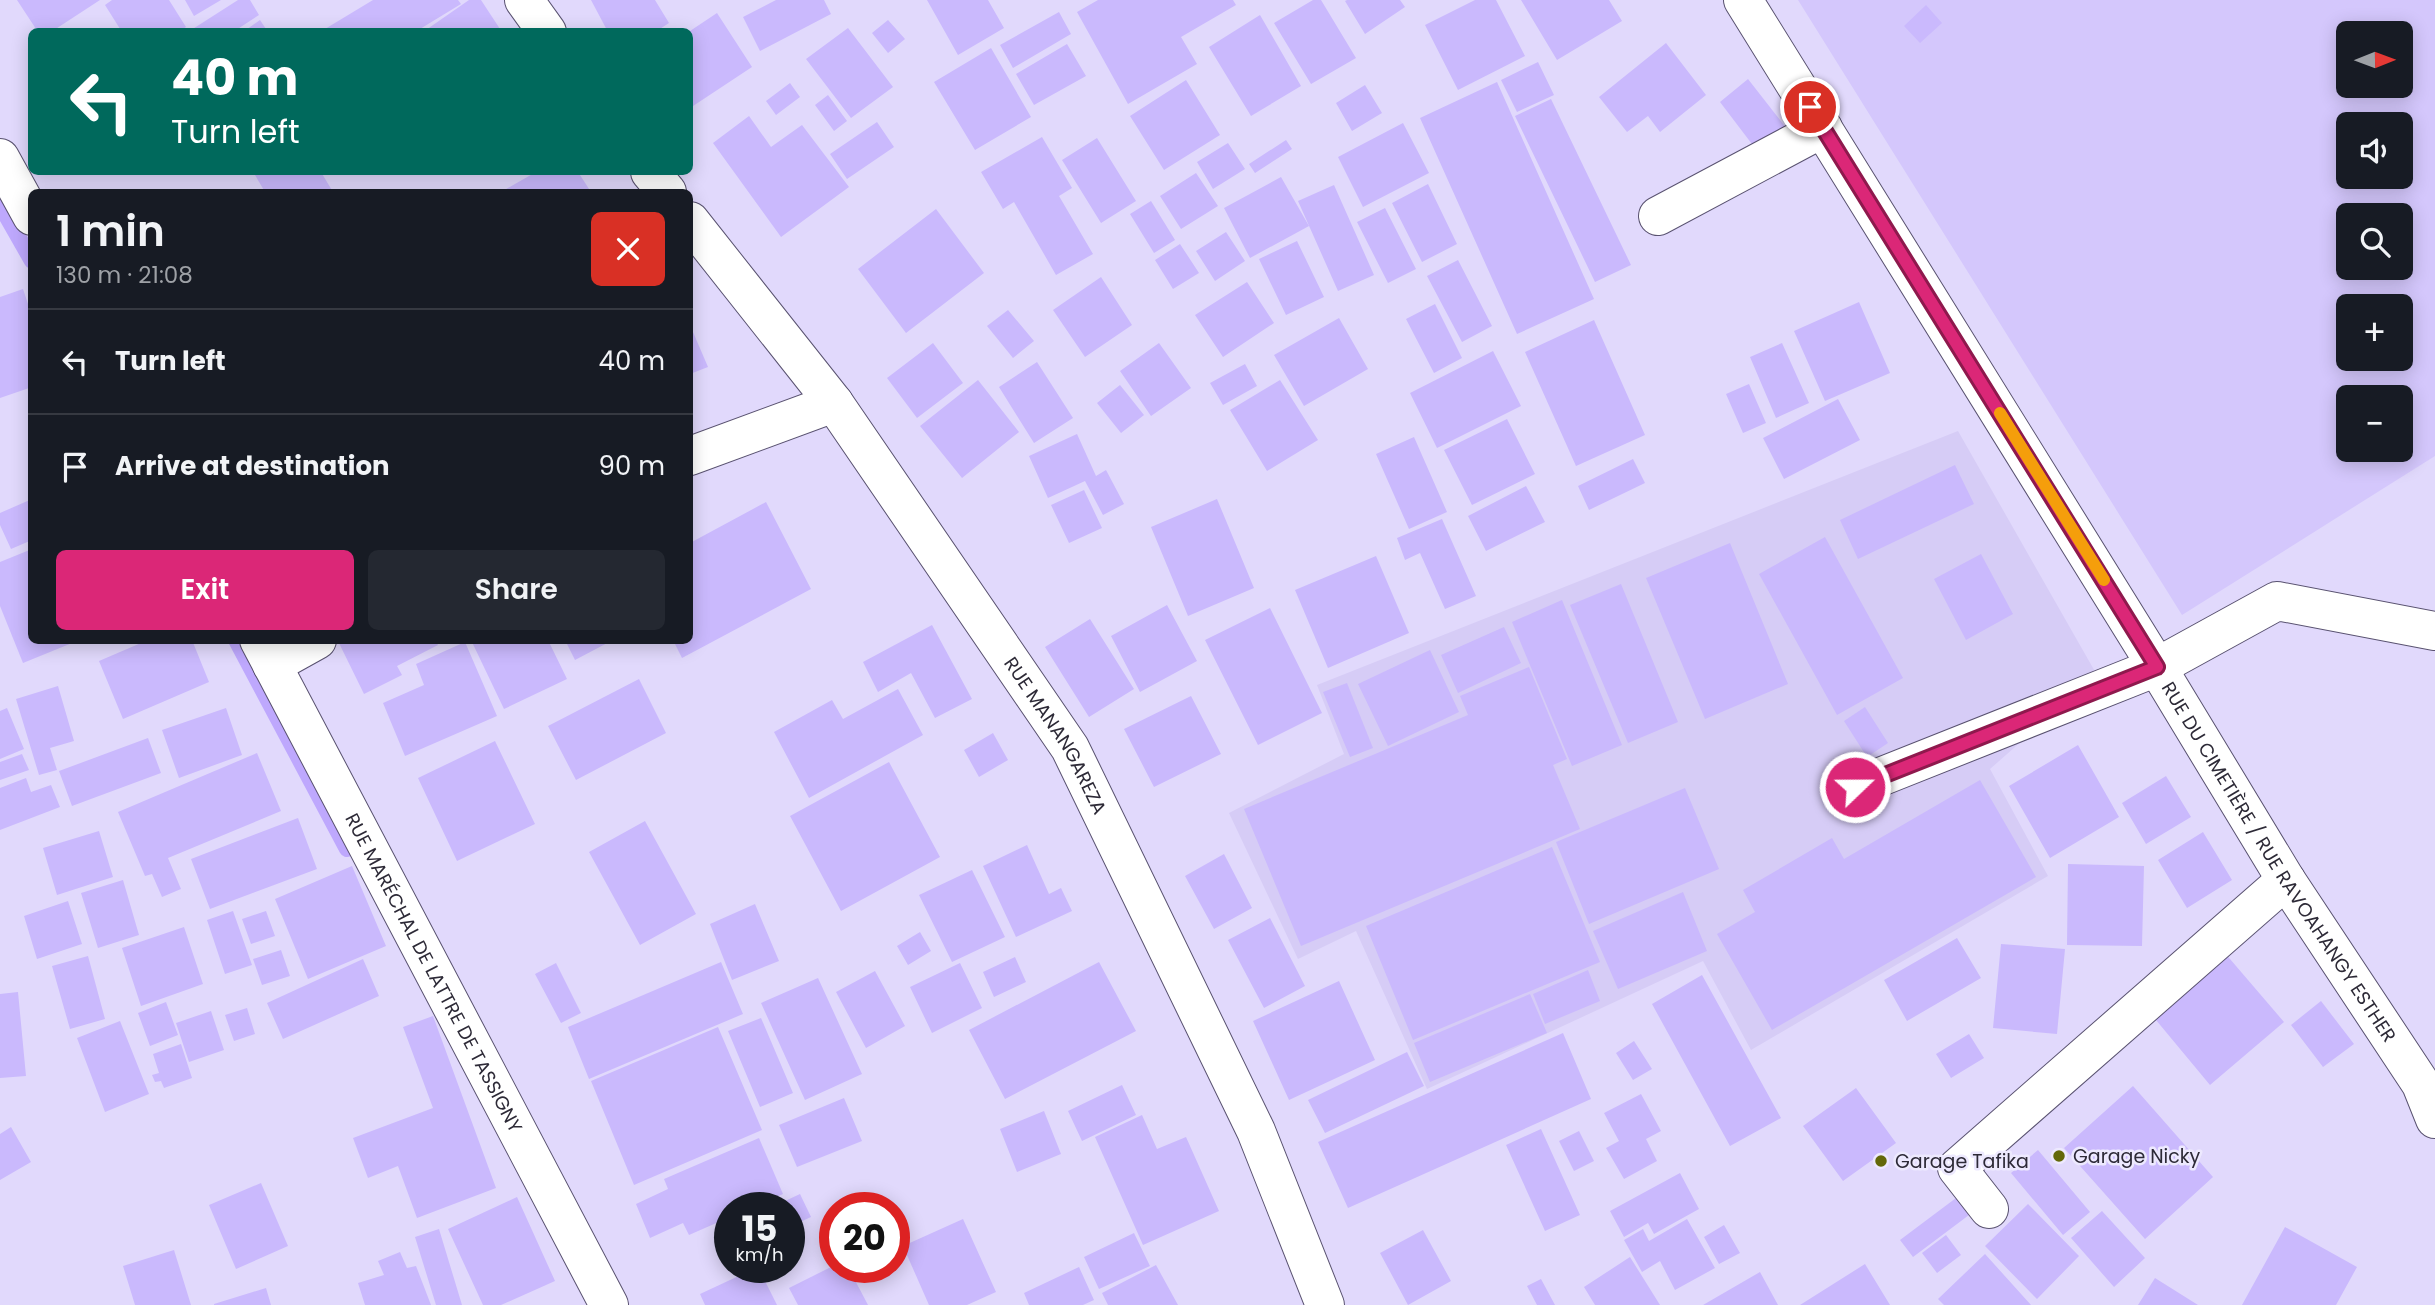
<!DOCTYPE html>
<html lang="en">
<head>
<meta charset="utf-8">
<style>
  body { margin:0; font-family:Poppins,sans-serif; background:#242831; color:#f1f3f6; height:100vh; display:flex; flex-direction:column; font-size:26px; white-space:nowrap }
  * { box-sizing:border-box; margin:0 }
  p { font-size:23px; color:#9ea1a6 }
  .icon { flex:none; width:38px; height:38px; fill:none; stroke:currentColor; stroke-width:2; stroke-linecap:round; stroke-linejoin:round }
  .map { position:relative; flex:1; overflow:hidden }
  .sheet { position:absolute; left:28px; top:189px; width:665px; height:455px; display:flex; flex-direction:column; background:#171b24; border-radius:10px; box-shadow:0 4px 18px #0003 }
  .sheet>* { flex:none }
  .hud { position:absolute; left:28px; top:28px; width:665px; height:147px; border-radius:10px; box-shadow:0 4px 18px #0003; background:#00695c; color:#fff; overflow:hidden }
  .needle { width:46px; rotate:89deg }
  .fabs { position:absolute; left:2336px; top:21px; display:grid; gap:14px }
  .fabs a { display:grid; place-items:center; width:77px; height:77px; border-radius:10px; background:#171b24; box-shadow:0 4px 18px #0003; font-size:35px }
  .speed { position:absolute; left:714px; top:1192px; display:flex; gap:14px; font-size:35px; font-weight:700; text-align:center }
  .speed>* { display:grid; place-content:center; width:91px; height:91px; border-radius:50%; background:#171b24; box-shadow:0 4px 18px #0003; line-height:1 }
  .speed small { font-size:18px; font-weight:400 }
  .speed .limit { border:10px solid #d22; background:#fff; color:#111 }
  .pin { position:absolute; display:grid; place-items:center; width:60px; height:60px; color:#fff; margin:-30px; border:4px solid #fff; border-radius:50%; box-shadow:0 2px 7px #0007 }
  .me { position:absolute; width:77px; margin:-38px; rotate:68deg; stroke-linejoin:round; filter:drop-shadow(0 0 5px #0008) }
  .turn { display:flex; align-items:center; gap:24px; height:147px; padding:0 28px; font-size:32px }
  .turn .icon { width:91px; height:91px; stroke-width:2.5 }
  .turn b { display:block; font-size:49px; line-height:60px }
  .round { display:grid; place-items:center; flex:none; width:74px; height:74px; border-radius:10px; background:#242831 }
  .summary { display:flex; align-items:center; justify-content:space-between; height:119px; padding:0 28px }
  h1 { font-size:42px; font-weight:600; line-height:52px }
  .primary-button { display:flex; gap:14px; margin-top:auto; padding:14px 28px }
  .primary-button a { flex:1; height:80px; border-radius:10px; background:#db2777; color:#fff; font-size:28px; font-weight:600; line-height:80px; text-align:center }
  .primary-button a+a { background:#242831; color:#f1f3f6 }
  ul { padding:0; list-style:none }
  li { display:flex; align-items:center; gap:21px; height:105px; padding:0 28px; border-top:2px solid #363941 }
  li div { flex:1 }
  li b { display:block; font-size:26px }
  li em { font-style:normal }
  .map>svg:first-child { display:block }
  .built { fill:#d6ccf6 }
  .green { fill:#d4c7fc; fill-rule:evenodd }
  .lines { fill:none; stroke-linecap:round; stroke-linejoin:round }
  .stream { stroke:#bea8fd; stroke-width:16 }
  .building { fill:#cab9fd }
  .minor-casing { stroke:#595270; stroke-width:40 }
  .minor { stroke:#fff; stroke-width:38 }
  .route-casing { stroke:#8e194d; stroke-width:18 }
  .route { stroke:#db2777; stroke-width:12 }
  .slow { stroke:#f59e0b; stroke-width:12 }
  .poi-dot { fill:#636809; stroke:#ede9fe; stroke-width:2.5 }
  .labels { text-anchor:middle; stroke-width:5; stroke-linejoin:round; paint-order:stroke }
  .street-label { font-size:19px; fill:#2d2a37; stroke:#ede9fe }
  .poi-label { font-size:19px; fill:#2d2a37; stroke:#ede9fe; text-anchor:start }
</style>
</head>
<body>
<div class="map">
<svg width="2435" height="1305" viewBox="0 0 2435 1305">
  <rect width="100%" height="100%" fill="#e1d9fc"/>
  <path class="built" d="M1958,431L2097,675L1990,769L2048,876L1751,1050L1703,961L1427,1089L1356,931L1298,959L1229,813L1344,754L1317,685Z"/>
  <path class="green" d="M1798,0H2435V456L2182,615ZM2348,33H2401V86H2348ZM2348,124H2401V177H2348ZM2348,215H2401V268H2348ZM2348,306H2401V359H2348ZM2348,397H2401V450H2348Z"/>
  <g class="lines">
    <path class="stream" d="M0,205L32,261
      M236,640L347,849"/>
  </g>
  <path class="building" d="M17,0H100L51,32H38Z
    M112,0H169L186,27L179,32H122L105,5Z
    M185,0H221L194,16Z
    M238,0H250L259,15L233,32H188Z
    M373,0H458L461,4L415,32H320Z
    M469,0H481L502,32H423Z
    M591,0H655L669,23L655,32H608Z
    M776,0H824L831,14L760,51L743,17Z
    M927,0H988L1004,28L958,55Z
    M1098,0H1233L1236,5L1181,37L1197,64L1128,104L1077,12Z
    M1313,0H1321L1356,58L1311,84L1274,23Z
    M1347,0H1400L1405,7L1365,34L1345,1Z
    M1475,0H1496L1525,56L1458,90L1425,25Z
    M1521,0H1609L1622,21L1557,60Z
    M1926,5L1942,23L1920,43L1904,26Z
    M1059,12L1071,34L1013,68L1000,45Z
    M717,13L752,67L690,108V31Z
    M1260,15L1301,86L1251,116L1209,47Z
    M260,20L268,32H243Z
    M888,20L905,39L888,53L872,33Z
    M848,28L893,87L851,118L806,59Z
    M1666,43L1706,95L1660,132L1648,116L1627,132L1599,97Z
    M1067,44L1086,76L1034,105L1016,74Z
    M991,48L1031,117L975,150L934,82Z
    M1538,62L1554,95L1517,112L1501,80Z
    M1748,79L1787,129L1758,152L1720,102Z
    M1186,80L1220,135L1164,170L1130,116Z
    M1497,82L1594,299L1517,334L1420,118Z
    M790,83L800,97L776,115L766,101Z
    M1365,85L1382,113L1352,131L1336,103Z
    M828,95L847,121L834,131L815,105Z
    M1551,99L1631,265L1595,282L1515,116Z
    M749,116L771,147L802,125L849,187L781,237L713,143Z
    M877,122L894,147L847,179L830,154Z
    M1403,123L1429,173L1363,207L1338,157Z
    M1042,137L1072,188L1059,196L1093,254L1056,275L1014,202L1003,209L981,172Z
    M1097,138L1136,201L1101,223L1062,160Z
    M1286,140L1292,149L1255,173L1249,164Z
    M1228,143L1245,169L1213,189L1197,162Z
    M261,172H321L333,192H265L255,175Z
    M536,172H578L591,192H501Z
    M1196,173L1218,206L1181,229L1160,196Z
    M1281,177L1309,226L1250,258L1224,208Z
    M1428,184L1457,244L1422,262L1392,203Z
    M1334,185L1374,275L1338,291L1298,201Z
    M1151,201L1175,240L1154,253L1130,214Z
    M1385,208L1416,269L1388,283L1357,222Z
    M936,209L984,273L906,333L858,269Z
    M1226,232L1245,261L1215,281L1196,251Z
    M1297,241L1324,297L1286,315L1259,259Z
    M1180,244L1199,273L1173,289L1155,260Z
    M1458,260L1492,326L1462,342L1427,276Z
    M1101,277L1132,325L1085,357L1053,310Z
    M1247,282L1274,323L1223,357L1195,315Z
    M23,289L32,316V387L0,398V297Z
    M1859,302L1890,373L1825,401L1794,331Z
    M1435,304L1462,358L1434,373L1406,319Z
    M1008,310L1034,341L1013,358L987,326Z
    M1339,318L1368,369L1304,406L1274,355Z
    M1594,320L1645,435L1576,466L1525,352Z
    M690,325L708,367L690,374Z
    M933,343L963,383L917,418L887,378Z
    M1159,343L1191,388L1151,416L1120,371Z
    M1782,343L1809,403L1776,418L1750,357Z
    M1493,351L1521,406L1437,448L1410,393Z
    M1037,362L1073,418L1034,443L999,387Z
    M1245,364L1257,386L1223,405L1210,383Z
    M978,380L1019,432L962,478L920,426Z
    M1280,380L1318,440L1267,471L1230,410Z
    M1749,384L1766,423L1743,433L1726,394Z
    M1120,385L1144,415L1121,433L1097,403Z
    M1838,399L1860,440L1784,479L1763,438Z
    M1507,419L1535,474L1472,505L1444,450Z
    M1077,434L1096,476L1106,470L1124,504L1103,515L1085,481L1048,498L1029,456Z
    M1414,437L1447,512L1409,529L1376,454Z
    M1633,459L1645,483L1589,510L1578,486Z
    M1955,465L1974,504L1858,559L1840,520Z
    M1526,486L1545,522L1486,551L1468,516Z
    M1084,490L1102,528L1069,543L1051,505Z
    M32,499V540L11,549L0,525V513Z
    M1217,499L1254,588L1188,616L1151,527Z
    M766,502L811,589L682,658L673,640H690V543Z
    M1442,519L1476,596L1445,609L1420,553L1405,560L1397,538Z
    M1825,537L1903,678L1837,715L1759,574Z
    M1730,543L1788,684L1705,719L1646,578Z
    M32,549V640L77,641L23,663L0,606V562Z
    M1981,554L2013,614L1966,640L1934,579Z
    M1376,556L1409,633L1328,668L1295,590Z
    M1621,584L1678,722L1628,743L1570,605Z
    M1562,600L1622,745L1572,766L1512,622Z
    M1167,605L1197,661L1140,692L1111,636Z
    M1270,608L1322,713L1258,745L1205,640Z
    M1090,619L1134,689L1089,717L1045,647Z
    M932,625L972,699L935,718L911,673L878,692L863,662Z
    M1504,627L1521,663L1458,693L1441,655Z
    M148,640H192L209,682L123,719L99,661Z
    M435,640L438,645L397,666L402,675L364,694L338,641Z
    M471,640H548L567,679L504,709Z
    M565,640H613L575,660Z
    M465,642L497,716L405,756L383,703L424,685L416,664Z
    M1430,650L1459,712L1388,746L1358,684Z
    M1529,667L1567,759L1553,765L1580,829L1301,946L1244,809L1468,715L1460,696Z
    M639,679L666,733L576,780L548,726Z
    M1347,683L1373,748L1350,757L1323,692Z
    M58,686L74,741L50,748L57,770L39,775L16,699Z
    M898,689L923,735L809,798L774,732L832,700L843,719Z
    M1191,696L1221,754L1154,787L1124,729Z
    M1865,707L1888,743L1867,757L1844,721Z
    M7,708L24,749L0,759V711Z
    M226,708L242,755L179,778L162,730Z
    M993,733L1008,760L979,777L964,750Z
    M148,738L161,773L72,806L59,771Z
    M495,741L535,824L457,861L418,778Z
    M2078,745L2119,817L2050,858L2009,786Z
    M257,753L281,811L168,858L181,889L162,897L152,874L145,876L118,812Z
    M22,754L29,770L0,780V762Z
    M889,762L940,857L841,911L790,816Z
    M2166,776L2191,817L2146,844L2122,803Z
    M26,778L31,792L51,785L60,807L0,830V788Z
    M1980,780L2036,877L1772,1030L1717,934L1755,912L1743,890L1832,838L1844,859Z
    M1685,788L1719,869L1589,924L1556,842Z
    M298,818L317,869L210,909L191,859Z
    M645,821L696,914L640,945L589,852Z
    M99,831L113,877L57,895L43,848Z
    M2203,832L2232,880L2187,908L2158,860Z
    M1027,845L1049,894L1061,888L1072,911L1016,937L983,866Z
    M1552,847L1600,962L1413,1040L1366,926Z
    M1224,854L1252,908L1214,929L1185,876Z
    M2068,864L2144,866L2142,946L2067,945Z
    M352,866L386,946L308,979L275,899Z
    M972,870L1005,937L952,962L919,895Z
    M123,880L139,935L98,948L81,893Z
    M1683,892L1707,951L1618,989L1593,931Z
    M68,901L82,944L37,959L24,916Z
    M755,904L779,961L732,980L710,924Z
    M233,911L252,965L225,974L207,920Z
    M266,911L275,936L251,944L242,919Z
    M1270,918L1305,986L1264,1008L1228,940Z
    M184,927L203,984L141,1006L122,948Z
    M920,932L931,951L908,965L897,946Z
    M1957,938L1981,978L1907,1021L1884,980Z
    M2001,944L2065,949L2057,1034L1993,1028Z
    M281,950L290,976L262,985L253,959Z
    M2224,952L2284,1022L2210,1085L2151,1014Z
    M88,956L105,1019L70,1029L52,966Z
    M1015,957L1026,982L994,997L983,972Z
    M363,959L379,996L283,1039L267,1003Z
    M721,962L743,1014L589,1079L568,1027Z
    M1099,962L1136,1031L1005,1099L969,1030Z
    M556,963L581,1013L561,1023L535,974Z
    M960,963L982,1008L932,1033L910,987Z
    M1588,970L1600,1001L1545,1024L1533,994Z
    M875,971L905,1026L866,1048L836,992Z
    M1702,975L1781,1118L1730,1146L1652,1004Z
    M818,978L862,1074L805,1100L761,1003Z
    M1339,981L1375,1060L1289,1100L1253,1021Z
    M18,992L26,1076L0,1078V994Z
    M1530,994L1547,1033L1430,1082L1414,1043Z
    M2321,1001L2354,1044L2323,1067L2291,1025Z
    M166,1002L178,1035L150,1046L138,1013Z
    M247,1008L255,1034L234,1041L225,1015Z
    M211,1011L224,1050L189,1062L176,1023Z
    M433,1016L496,1188L417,1218L398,1166L368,1178L353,1138L433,1108L403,1027Z
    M761,1018L793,1093L760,1107L728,1031Z
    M120,1021L149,1094L105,1112L77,1038Z
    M718,1027L762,1130L634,1185L591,1081Z
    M1563,1033L1591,1099L1348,1208L1318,1142Z
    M1969,1034L1984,1058L1951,1078L1936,1054Z
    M1634,1041L1652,1069L1633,1080L1616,1053Z
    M181,1044L192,1078L164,1088L161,1081L155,1082L152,1075L159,1073L153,1054Z
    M1407,1052L1424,1086L1325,1133L1308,1100Z
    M1122,1085L1136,1115L1082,1141L1068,1111Z
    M2133,1086L2213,1177L2145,1239L2064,1148Z
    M1856,1088L1896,1143L1843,1181L1803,1126Z
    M1641,1094L1661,1131L1646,1139L1657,1161L1624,1179L1606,1148L1619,1141L1604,1113Z
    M844,1098L862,1141L797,1167L779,1125Z
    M1044,1111L1061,1154L1017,1172L1000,1129Z
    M1142,1115L1157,1149L1186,1137L1219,1211L1143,1245L1095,1137Z
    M11,1127L31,1162L0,1180V1134Z
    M1541,1129L1580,1215L1545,1231L1506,1145Z
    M1579,1131L1594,1161L1574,1171L1559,1141Z
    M759,1138L783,1194L752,1208H730V1217L689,1235L683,1223L650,1238L636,1204L668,1189L664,1179Z
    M2038,1150L2090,1212L2063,1235L2011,1173Z
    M1680,1173L1699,1209L1654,1234L1648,1223L1624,1237L1610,1211Z
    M261,1183L288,1246L236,1269L209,1205Z
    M800,1194L811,1217L789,1227V1208H770Z
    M1960,1195L1973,1212L1913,1257L1900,1240Z
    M517,1197L555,1281L501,1305H483L448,1229Z
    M2028,1204L2079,1256L2037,1299L1985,1246Z
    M2102,1211L2145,1258L2114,1287L2071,1238Z
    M963,1219L996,1292L967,1305H929L903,1246Z
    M1687,1219L1715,1268L1675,1290L1660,1261L1642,1272L1624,1240L1643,1229L1649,1241Z
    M1724,1225L1740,1253L1719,1264L1704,1237Z
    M2285,1227L2357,1267L2336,1305H2242Z
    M439,1229L462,1305H436L415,1237Z
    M1423,1230L1451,1281L1408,1305L1380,1253Z
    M1134,1233L1150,1266L1099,1289L1084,1257Z
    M1946,1235L1961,1255L1937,1273L1922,1253Z
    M174,1250L191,1305H135L123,1266Z
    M400,1252L407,1268L416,1266L431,1305H365L358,1283L384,1275L378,1261Z
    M1985,1254L2031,1305H1944L1938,1299Z
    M1630,1257L1660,1305H1595L1584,1287Z
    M1865,1264L1890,1305H1800Z
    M835,1265V1267H848L868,1305H798L789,1288Z
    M1156,1265L1178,1305H1108L1102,1293Z
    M758,1267L777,1305H705L700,1294Z
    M1079,1267L1094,1300L1083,1305H1029L1024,1293Z
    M1760,1272L1778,1305H1703Z
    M2155,1278L2198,1305H2138Z
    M1541,1279L1555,1305H1537L1527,1286Z
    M266,1288L271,1305H214V1304Z"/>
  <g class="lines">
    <g class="minor-casing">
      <g id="minor">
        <path d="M524,0L547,32"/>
        <path id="s1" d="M1743,0L2157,667L2286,880L2421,1084L2435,1119"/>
        <path d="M0,158L32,216"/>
        <path d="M650,172L667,192"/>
        <path d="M1658,216L1823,128"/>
        <path id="s2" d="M690,221L834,403L1070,748L1256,1131L1325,1305"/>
        <path d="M690,456L834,403"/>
        <path id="s3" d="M259,640L609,1305"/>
        <path d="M272,665L317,640"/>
        <path d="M1855,787L2157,667L2277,601L2435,631"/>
        <path d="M1989,1209L1957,1168L2286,880"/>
      </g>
    </g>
    <use href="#minor" class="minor"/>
  </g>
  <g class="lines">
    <g class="route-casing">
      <path id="route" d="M1810,107L2157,667L1855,787"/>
    </g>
    <use href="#route" class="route"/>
    <path class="slow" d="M2000,413L2104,580"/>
  </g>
  <g class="poi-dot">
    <circle cx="2059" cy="1156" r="7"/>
    <circle cx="1881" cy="1161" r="7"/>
  </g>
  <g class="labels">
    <g class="street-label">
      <text dy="7" stroke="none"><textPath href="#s2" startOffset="632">RUE MANANGAREZA</textPath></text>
      <text dy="7" stroke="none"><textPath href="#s1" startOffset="1015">RUE DU CIMETIÈRE / RUE RAVOAHANGY ESTHER</textPath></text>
      <text dy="7" stroke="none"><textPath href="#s3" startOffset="376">RUE MARÉCHAL DE LATTRE DE TASSIGNY</textPath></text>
    </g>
    <g class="poi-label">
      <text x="2073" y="1163">Garage Nicky</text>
      <text x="1895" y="1168">Garage Tafika</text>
    </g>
  </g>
</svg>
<div class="fabs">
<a><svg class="needle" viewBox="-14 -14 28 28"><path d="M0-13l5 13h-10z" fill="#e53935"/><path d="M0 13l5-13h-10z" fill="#9ea1a6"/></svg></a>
<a><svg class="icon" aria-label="sound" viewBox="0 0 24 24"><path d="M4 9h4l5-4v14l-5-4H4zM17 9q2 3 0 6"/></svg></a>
<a><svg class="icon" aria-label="search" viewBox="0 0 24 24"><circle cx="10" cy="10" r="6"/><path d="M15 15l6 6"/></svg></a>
<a>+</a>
<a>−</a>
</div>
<div class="speed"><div>15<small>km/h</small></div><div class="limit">20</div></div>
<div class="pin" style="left:1810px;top:107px;background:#d93025"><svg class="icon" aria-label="arrive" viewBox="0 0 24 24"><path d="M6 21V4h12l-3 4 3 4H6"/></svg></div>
<svg class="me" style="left:1855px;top:787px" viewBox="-20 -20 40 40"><circle r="17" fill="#db2777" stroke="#fff" stroke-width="3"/><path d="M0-11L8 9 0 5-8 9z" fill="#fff"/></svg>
<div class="hud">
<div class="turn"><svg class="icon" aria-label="left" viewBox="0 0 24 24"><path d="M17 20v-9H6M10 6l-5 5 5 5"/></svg><div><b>40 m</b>Turn left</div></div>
</div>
<section class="sheet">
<div class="summary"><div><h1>1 min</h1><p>130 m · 21:08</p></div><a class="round" style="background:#d93025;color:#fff"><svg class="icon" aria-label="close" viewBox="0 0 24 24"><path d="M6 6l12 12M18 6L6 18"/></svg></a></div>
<ul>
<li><svg class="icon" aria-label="left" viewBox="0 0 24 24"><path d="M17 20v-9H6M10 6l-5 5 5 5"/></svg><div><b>Turn left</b></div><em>40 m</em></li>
<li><svg class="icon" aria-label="arrive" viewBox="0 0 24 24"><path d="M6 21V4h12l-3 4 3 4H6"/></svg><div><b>Arrive at destination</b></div><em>90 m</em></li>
</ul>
<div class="primary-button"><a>Exit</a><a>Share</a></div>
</section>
</div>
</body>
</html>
